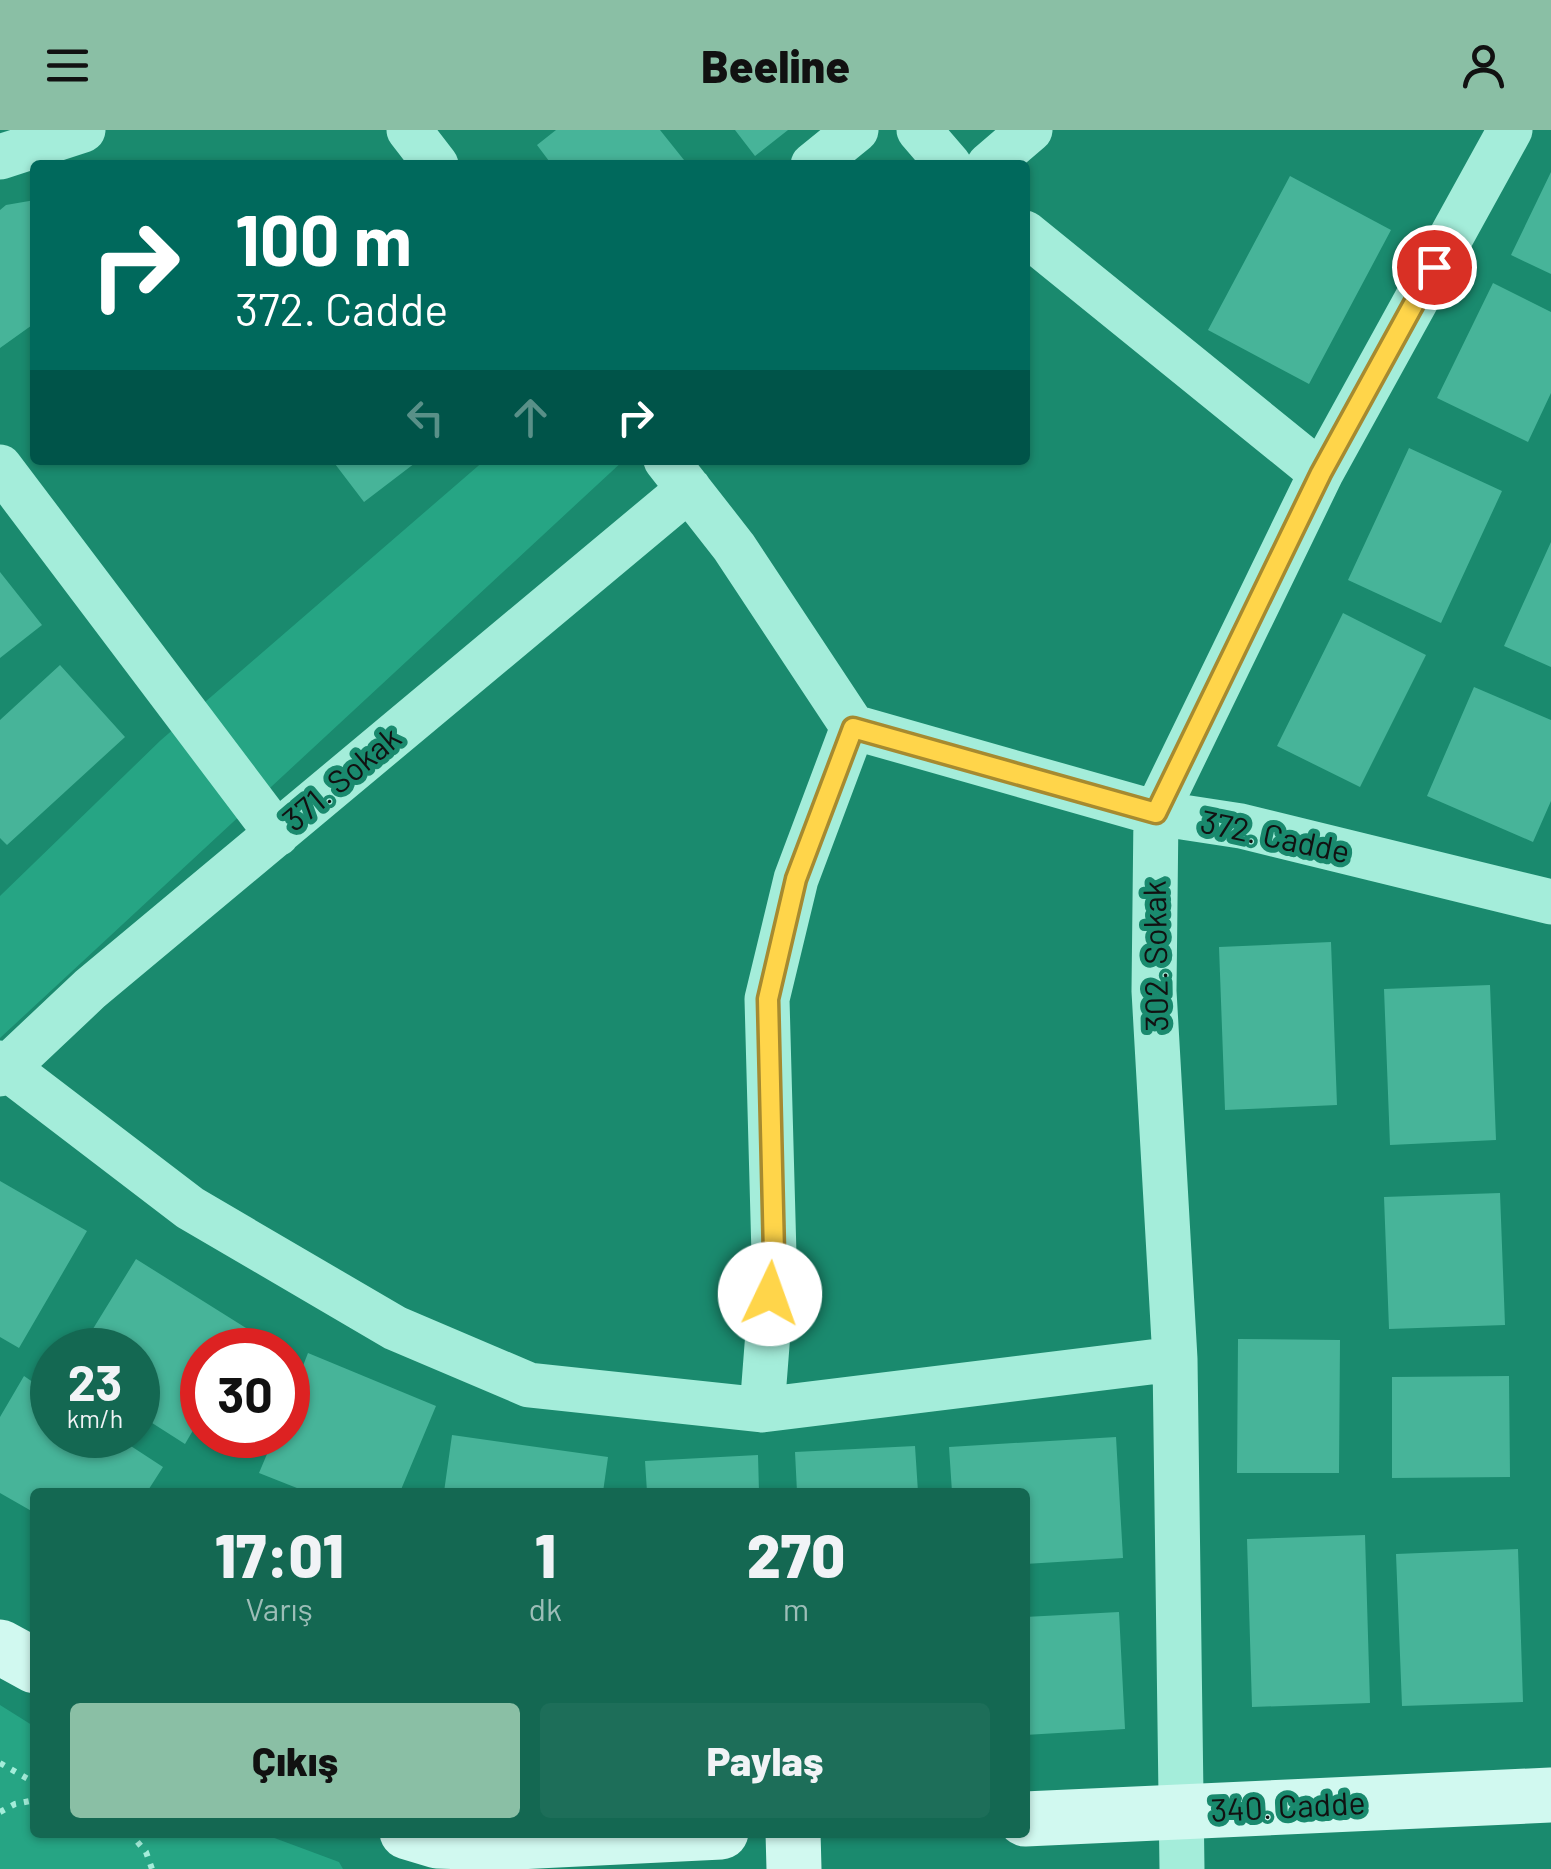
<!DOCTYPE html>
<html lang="tr">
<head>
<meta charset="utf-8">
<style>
  body { margin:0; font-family:Barlow,sans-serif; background:#1d6e59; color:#f1f3f6; height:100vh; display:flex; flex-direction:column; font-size:38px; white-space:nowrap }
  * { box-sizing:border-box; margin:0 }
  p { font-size:32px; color:#9dbeb8 }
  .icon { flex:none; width:55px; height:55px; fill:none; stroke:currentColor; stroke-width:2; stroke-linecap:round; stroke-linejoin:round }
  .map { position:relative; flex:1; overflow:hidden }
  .drawer { position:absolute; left:30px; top:1358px; width:1000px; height:350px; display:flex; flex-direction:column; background:#146852; border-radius:10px; box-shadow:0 2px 8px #0004 }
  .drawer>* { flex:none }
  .hud { position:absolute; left:30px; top:30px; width:1000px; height:305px; border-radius:10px; box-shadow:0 2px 8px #0004; background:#00695c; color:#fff; overflow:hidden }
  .speed { position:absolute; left:30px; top:1198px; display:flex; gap:20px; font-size:50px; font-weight:700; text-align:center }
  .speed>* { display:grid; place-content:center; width:130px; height:130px; border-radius:50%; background:#146852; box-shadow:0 2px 8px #0004; line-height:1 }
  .speed small { font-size:25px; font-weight:400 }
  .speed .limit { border:15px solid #d22; background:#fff; color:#111 }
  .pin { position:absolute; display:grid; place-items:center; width:85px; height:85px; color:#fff; margin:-42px; border:5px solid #fff; border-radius:50%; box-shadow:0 2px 10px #0007 }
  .me { position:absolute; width:110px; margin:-55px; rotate:3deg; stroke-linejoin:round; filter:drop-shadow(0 0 8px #0008) }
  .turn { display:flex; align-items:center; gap:35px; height:210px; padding:0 40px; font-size:45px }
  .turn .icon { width:130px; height:130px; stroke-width:2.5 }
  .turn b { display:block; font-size:70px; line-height:85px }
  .lanes { display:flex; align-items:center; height:95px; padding:0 40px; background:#0003; justify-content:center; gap:50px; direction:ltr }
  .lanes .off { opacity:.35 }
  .eta { display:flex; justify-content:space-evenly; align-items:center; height:170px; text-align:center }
  .eta b { font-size:60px; font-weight:800; line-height:70px }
  .button { display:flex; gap:20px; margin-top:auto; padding:20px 40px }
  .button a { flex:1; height:115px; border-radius:10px; background:#8abfa5; color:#111; font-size:40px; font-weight:800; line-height:115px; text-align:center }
  .button a+a { background:#1d6e59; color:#f1f3f6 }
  header { display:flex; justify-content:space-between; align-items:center; height:130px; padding:0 40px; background:#8abfa5; color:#111; font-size:45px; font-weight:800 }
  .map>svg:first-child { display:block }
  .green { fill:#26a584 }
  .building { fill:#47b499 }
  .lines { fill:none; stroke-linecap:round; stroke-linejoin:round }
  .path { stroke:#a4edda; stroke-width:6; stroke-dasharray:5 8; stroke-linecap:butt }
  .street { stroke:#a4edda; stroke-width:45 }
  .secondary { stroke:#d1f9f0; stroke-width:55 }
  .route-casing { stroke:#a68a30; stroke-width:25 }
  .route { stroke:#ffd54a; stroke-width:18 }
  .labels { text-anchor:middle; stroke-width:10; stroke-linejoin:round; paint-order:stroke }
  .street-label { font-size:32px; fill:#111; stroke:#1a8a6e }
</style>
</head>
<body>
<header><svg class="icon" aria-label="menu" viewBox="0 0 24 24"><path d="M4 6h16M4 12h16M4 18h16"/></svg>Beeline<svg class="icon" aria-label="person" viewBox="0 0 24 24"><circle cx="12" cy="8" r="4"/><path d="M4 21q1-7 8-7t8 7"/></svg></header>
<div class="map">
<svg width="1551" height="1739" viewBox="0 0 1551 1739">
  <rect width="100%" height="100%" fill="#1a8a6e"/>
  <path class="green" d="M485,330H624L0,908V766L161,610Z
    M0,1575L35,1597V1702L261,1703L339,1732L343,1739H0Z"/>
  <path class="building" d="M556,0H660L688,35H552L537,15Z
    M735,0H788L755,26Z
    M1551,42V144L1511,125Z
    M1290,46L1391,100L1309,254L1208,200Z
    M35,70V193L0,218V80L6,75Z
    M1493,153L1551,182V263L1528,312L1437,268Z
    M1409,318L1502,361L1441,493L1348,450Z
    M332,330H419L364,372Z
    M1551,412V537L1504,516Z
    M0,442L42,495L0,528Z
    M1343,483L1426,525L1360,657L1277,616Z
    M60,535L125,607L7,715L0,708V590Z
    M1474,557L1551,590V671L1533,712L1427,666Z
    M1331,812L1337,975L1225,980L1219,817Z
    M1490,855L1496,1010L1390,1015L1384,859Z
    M0,1051L87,1101L19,1218L0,1207Z
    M1500,1063L1505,1195L1389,1199L1384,1067Z
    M136,1129L254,1203L243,1220H202V1285L185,1314L138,1284V1220H80Z
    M1238,1209L1340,1210L1339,1343H1237Z
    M308,1223L436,1276L400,1362H307L259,1343L275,1305H288V1274Z
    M24,1246L52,1265V1305H114L163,1337L147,1362H35V1383L0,1363V1287Z
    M1509,1246L1510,1347L1392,1348V1247Z
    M452,1305L608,1327L603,1362H444Z
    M1116,1307L1123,1428L1025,1434V1362H952L949,1317Z
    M915,1316L918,1362H797L795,1322Z
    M758,1325L759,1362H647L645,1331Z
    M1365,1405L1370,1573L1252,1577L1247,1409Z
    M1518,1419L1523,1572L1402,1576L1396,1424Z
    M1119,1482L1125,1599L1025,1605V1487Z"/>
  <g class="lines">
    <path class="path" d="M0,1633L35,1653
      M0,1682L15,1674L35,1670
      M129,1702L146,1722L152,1739"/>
    <path class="street" d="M409,0L436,35
      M919,0L949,35
      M0,27L83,0
      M813,35L856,0
      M989,35L1030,0
      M1025,103L1321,343
      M666,330L734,417L853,597L1156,683L1241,696L1551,772
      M0,337L277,704
      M0,933L190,1078L395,1198L529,1255L762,1280L1175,1229
      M0,944L90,859L689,359
      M762,1280L774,1125L767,869L796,749L853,597
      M1182,1739L1175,1229L1154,861L1156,683L1321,343L1510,0"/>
    <path class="secondary" d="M0,1517L35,1536
      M1025,1689L1551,1665
      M407,1702L437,1711L497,1713L721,1702
      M793,1702L794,1739"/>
  </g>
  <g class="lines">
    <g class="route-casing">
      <path id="route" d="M770,1164L774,1124L768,869L796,749L853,598L1156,683L1321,343L1434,137"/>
    </g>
    <use href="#route" class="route"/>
  </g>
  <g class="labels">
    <g class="street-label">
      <text transform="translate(342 649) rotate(-40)" y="11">371. Sokak</text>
      <text transform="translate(1275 707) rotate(12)" y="11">372. Cadde</text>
      <text transform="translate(1156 826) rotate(-91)" y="11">302. Sokak</text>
      <text transform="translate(1288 1677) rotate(-3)" y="11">340. Cadde</text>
    </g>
  </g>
</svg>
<div class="speed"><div>23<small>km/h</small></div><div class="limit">30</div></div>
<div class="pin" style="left:1434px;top:137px;background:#d93025"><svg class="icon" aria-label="arrive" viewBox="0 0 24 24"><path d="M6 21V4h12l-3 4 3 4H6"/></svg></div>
<svg class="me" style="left:770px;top:1164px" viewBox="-20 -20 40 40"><circle r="19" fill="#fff"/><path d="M0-13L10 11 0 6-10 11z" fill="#ffd54a"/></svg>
<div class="hud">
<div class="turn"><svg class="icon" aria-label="right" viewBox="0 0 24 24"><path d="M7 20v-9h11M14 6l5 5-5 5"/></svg><div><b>100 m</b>372. Cadde</div></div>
<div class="lanes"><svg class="icon off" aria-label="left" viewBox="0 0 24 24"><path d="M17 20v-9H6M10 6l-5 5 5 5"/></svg><svg class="icon off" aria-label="ahead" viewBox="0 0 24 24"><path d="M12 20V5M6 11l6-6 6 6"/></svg><svg class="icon" aria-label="right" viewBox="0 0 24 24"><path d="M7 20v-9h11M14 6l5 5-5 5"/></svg></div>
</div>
<section class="drawer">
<div class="eta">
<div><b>17:01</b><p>Varış</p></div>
<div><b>1</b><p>dk</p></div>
<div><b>270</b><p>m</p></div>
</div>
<div class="button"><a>Çıkış</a><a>Paylaş</a></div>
</section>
</div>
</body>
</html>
